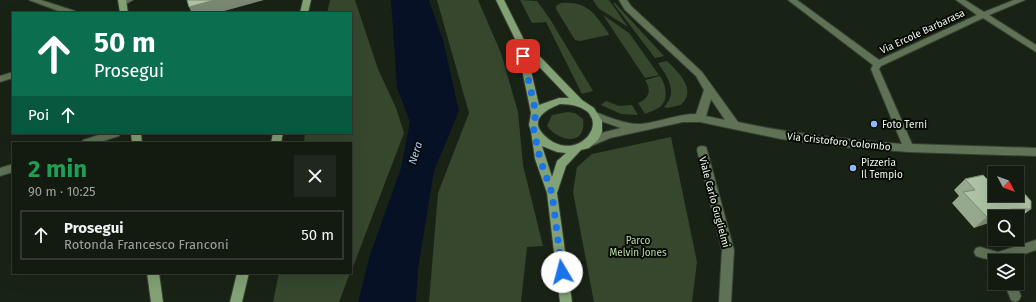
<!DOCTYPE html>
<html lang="it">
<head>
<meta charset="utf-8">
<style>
  body { margin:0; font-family:"Fira Sans",sans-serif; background:#20271e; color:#f1f3f6; height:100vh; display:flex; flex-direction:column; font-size:15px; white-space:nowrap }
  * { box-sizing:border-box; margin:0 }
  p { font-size:13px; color:#9da19f }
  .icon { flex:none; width:22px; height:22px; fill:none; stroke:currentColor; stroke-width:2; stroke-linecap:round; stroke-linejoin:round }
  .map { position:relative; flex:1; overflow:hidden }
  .drawer { position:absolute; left:12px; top:142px; width:340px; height:132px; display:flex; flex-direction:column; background:#131a10; border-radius:0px; box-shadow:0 4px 16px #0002,0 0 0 1px #323830 }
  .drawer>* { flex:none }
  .guide { position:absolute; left:12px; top:12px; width:340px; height:122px; border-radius:0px; box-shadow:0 4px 16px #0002,0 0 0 1px #323830; background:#0b6e4f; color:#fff; overflow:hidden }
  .needle { width:26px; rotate:131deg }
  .tools { position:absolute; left:988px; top:166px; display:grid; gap:8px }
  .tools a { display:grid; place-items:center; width:36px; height:36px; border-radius:0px; background:#131a10; box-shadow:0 4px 16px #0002,0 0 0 1px #323830; font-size:20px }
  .pin { position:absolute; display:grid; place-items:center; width:34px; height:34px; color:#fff; margin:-17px; border-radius:8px; box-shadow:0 2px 6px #0006 }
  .me { position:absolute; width:44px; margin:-22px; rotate:352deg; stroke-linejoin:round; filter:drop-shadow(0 0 3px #0008) }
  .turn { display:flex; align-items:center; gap:14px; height:84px; padding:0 16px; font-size:18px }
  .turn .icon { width:52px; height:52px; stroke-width:2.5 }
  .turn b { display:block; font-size:28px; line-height:34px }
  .then { display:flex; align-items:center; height:38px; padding:0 16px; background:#0003; gap:8px; font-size:15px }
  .round { display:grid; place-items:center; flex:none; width:42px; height:42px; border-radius:0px; background:#20271e }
  .summary { display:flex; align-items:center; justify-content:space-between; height:68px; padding:0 16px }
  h1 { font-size:24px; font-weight:700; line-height:30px; color:#1e9e55 }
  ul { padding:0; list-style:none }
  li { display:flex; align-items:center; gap:12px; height:50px; margin:0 8px 6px; padding:0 8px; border:2px solid #323830; border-radius:0px }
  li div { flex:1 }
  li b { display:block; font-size:15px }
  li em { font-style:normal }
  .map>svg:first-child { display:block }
  .green { fill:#36472e }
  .water { fill:#061126 }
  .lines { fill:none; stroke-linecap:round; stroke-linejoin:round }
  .street-casing { stroke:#374033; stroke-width:2 }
  .secondary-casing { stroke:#374033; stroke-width:2 }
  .street { fill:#5f7256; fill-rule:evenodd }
  .secondary { fill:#82a174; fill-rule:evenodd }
  .wall { fill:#96a88e }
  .shaded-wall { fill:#7a8874 }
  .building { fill:#aec3a5; stroke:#7a8874 }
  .route { stroke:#1a73e8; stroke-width:7; stroke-dasharray:0 12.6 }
  .poi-dot { fill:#91b8fd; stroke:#070b05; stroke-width:1.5 }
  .labels { text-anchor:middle; stroke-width:4; stroke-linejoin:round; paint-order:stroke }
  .street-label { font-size:10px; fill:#edf4eb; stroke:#070b05 }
  .poi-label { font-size:10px; fill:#edf4eb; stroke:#070b05; text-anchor:start }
  .park-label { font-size:10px; fill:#baddaa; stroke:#070b05 }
  .water-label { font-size:11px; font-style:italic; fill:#aac6f8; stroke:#070b05 }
</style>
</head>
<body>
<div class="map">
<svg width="1036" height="302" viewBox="0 0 1036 302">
  <rect width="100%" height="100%" fill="#192315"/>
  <path class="green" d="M330,0H355L378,69L396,108L404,133L351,272V143H304L305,133H351V13H327Z
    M437,0H478L501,53L518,112L523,165L543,246L527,247L521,302H429L438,193L469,113Z
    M520,0L537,1L550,19L593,91L582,94L546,22L532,23Z
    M593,0H609L628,27L598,8Z
    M561,3C588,1 595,14 609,34L608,35L580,41L575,40L556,9V6Z
    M613,3H615L664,56L655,58Z
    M603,15L629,33L659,75L645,78Z
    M667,61C679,73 697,89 681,105L667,108L664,107C679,92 667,76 658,63Z
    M660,76C666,85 669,99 660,107C656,110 649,112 645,114L638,103C649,99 652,90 645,80Z
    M606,101L619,106L632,105L638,115L621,114L601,105Z
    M567,112L575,113L583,119C587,146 560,143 547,126L552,115Z
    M671,137L697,262L692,302H594L573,192L577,167L592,154Z
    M279,273H350L339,302H273Z"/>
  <path class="water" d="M391,0H429L443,40L459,111L434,171L418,269L416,302H358L370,255L401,168L410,122L397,88Z"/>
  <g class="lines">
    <g class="street-casing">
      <path id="street" d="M29,0H41L75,11L76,13H64Z
        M120,0H133L126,4H120Z
        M619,0H627L631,6L702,72L738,122C792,134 847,139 902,144L871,69L873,65L788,0H797L879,60L977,15L956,0H965L984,12L1014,0H1025L989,15L1036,45V52L983,18L881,66L879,69L912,144L1036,148V156L909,152L845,147L781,139L700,122H683L610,138L589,147L586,146L584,143L586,140L605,132L621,128L592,118L590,116L592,114L595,112C609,117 626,125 641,124C660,122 677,114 696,114L704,90L696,76L625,10ZM711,99L725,120L706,116Z
        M13,72V78L0,82V76Z
        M105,133H121L119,136L97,143H81L83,140Z
        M702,146L706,147L707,150L734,250L731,302H719L722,250L697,150L698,147Z
        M13,164V172L0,176V168Z
        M1036,240V250C1011,258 1002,265 976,256L974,252L976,248L980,247L998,252Z
        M1004,283H1016L1021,296L1019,300L1015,302L1011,300Z"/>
    </g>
    <g class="secondary-casing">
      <path id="secondary" d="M118,0H126L128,13H120Z
        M303,0H311L308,13H300Z
        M496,0H504L524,40L582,100L594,108L602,121V132L598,140L589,148L581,150L566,166L557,193L572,302H560L547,193L535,159L531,131L529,125L531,113L516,41ZM527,54L569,98H559L539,105ZM560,104C624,105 581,170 545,136C528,120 545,110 560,104ZM542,146L557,152L566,153L557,161L552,177Z
        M131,133H141L142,143H132Z
        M273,133H283L281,143H271Z
        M147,273H159L163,302H151Z
        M237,273H249L242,302H230Z"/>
    </g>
    <use href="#street" class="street"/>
    <use href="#secondary" class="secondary"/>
  </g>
  <path class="wall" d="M965,179L995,187L1031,209L1017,220V217H995L974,228L952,203L959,196L954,190Z"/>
  <path class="shaded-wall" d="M215,0H264L217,13H192L189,7Z
    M1012,209L1002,217H995V221L974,228L987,217Z"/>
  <path class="building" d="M187,0H215L189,7Z
    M983,175L995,187V195H1017V190L1024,193L1031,201V209H1012L987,217L963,192L975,190L965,179Z"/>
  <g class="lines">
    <path class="route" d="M523,56L536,113L533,126L540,159L552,193L562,272"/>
  </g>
  <g class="poi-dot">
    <circle cx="874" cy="124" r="4"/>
    <circle cx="853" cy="168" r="4"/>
  </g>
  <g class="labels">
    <g class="street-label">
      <text transform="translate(922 31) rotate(-25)" y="4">Via Ercole Barbarasa</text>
      <text transform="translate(839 141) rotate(6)" y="4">Via Cristoforo Colombo</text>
      <text transform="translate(715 202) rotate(75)" y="4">Viale Carlo Guglielmi</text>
    </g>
    <g class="poi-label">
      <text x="882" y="128">Foto Terni</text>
      <text x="861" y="166">Pizzeria<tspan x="861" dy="12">Il Tempio</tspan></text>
    </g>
    <g class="park-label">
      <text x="638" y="244">Parco<tspan x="638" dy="12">Melvin Jones</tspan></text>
    </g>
    <g class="water-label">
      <text transform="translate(415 153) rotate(-73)" y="4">Nera</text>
    </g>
  </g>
</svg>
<div class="tools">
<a><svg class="needle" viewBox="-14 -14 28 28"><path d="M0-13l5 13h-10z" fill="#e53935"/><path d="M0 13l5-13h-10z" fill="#9da19f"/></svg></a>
<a><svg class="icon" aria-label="search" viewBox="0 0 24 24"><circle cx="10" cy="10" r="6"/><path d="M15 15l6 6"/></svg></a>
<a><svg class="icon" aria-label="layers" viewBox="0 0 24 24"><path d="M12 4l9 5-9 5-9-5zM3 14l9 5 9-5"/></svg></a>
</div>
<div class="pin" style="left:523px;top:56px;background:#d93025"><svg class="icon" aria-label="arrive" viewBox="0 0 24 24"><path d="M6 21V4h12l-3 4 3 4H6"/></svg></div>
<svg class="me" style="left:562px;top:272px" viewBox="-20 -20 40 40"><circle r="19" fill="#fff"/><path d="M0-13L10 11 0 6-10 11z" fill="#1a73e8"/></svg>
<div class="guide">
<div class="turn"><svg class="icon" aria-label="ahead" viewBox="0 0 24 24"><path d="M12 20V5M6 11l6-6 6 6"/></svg><div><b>50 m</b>Prosegui</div></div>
<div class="then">Poi<svg class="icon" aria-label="ahead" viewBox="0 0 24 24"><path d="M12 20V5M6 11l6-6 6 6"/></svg></div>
</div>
<section class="drawer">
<div class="summary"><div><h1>2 min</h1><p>90 m · 10:25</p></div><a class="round"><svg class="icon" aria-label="close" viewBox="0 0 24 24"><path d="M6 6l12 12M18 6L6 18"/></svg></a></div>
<ul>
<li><svg class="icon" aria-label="ahead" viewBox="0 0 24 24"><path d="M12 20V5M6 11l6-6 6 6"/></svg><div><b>Prosegui</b><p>Rotonda Francesco Franconi</p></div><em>50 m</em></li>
</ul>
</section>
</div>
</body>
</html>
